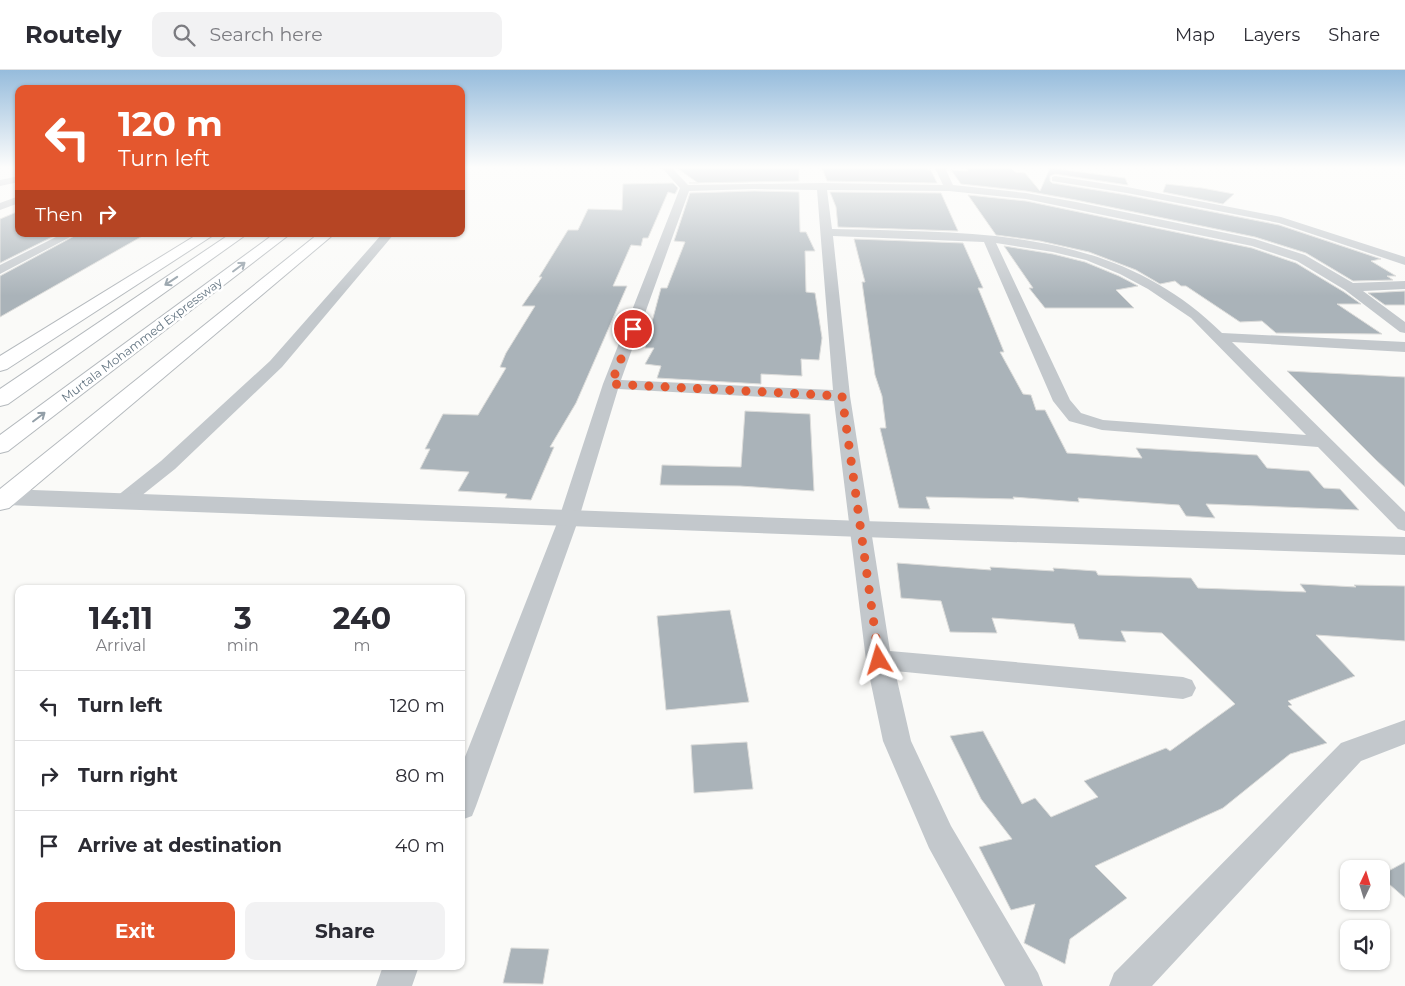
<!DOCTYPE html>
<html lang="en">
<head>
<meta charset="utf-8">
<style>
  body { margin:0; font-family:Montserrat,sans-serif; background:#f2f2f3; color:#2b2b33; height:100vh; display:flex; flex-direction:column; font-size:19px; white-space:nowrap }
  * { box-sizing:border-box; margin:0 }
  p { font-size:16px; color:#7c7c81 }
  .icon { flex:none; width:28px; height:28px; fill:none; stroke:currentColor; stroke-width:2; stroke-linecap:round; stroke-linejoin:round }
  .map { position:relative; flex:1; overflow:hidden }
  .panel { position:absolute; left:15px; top:515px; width:450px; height:385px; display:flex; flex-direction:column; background:#fff; border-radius:10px; box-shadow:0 1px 4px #0004 }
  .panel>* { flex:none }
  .banner { position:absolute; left:15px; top:15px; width:450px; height:152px; border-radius:10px; box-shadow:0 1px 4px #0004; background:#e4572e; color:#fff; overflow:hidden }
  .needle { width:32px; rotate:4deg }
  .controls { position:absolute; left:1340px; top:790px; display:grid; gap:10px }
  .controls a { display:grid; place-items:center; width:50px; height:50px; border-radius:10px; background:#fff; box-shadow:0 1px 4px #0004; font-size:25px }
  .pin { position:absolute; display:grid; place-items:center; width:42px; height:42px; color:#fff; margin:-21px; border:2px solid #fff; border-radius:50%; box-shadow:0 1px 5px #0007 }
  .me { position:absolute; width:55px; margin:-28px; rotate:353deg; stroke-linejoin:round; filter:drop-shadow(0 0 4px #0008) }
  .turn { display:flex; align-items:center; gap:18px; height:105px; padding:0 20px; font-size:22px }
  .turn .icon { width:65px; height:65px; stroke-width:2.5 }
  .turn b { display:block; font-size:35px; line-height:42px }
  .then { display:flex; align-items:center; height:48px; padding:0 20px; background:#0003; gap:10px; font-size:19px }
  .eta { display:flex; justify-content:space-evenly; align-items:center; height:85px; text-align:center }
  .eta b { font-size:30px; font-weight:700; line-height:35px }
  .action { display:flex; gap:10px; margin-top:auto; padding:10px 20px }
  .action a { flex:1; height:58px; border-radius:10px; background:#e4572e; color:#fff; font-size:20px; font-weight:700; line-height:58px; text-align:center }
  .action a+a { background:#f2f2f3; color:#2b2b33 }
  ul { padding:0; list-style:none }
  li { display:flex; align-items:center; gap:15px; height:70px; padding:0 20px; border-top:1px solid #e1e1e2 }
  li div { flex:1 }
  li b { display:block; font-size:19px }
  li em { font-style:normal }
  header { display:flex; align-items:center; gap:30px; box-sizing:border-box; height:70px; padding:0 25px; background:#fff; border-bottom:1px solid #e1e1e2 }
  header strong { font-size:24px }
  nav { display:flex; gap:28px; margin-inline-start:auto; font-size:18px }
  .search { width:350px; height:45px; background:#f2f2f3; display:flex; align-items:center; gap:12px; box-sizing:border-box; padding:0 18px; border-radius:10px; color:#7c7c81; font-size:19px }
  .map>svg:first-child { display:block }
  .building { fill:#aab3b9; stroke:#dcdcda }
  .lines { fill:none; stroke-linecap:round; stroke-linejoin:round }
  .primary-casing { stroke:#b5babe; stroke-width:2 }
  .motorway-casing { stroke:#b4b9bd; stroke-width:2 }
  .minor { fill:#c3c8cc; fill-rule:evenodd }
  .tertiary { fill:#c3c8cc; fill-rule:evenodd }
  .primary { fill:#fff; fill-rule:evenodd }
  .motorway { fill:#fff; fill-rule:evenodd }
  .oneway { stroke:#939fa8 }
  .route { stroke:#e4572e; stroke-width:9; stroke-dasharray:0 16.2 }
  .labels { text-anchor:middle; stroke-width:5; stroke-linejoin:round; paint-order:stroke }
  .far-street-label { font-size:12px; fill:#657683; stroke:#fff }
</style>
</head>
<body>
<header>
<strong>Routely</strong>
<div class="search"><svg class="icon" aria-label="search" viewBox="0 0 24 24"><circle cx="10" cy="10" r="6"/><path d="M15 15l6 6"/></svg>Search here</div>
<nav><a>Map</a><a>Layers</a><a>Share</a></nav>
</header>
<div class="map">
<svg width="1405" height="916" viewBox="0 0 1405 916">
  <rect width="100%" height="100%" fill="#fafaf8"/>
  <path class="building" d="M677,98H799V111L689,113H698Z
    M822,98H919L931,100L937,113L827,111Z
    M966,98H1011L1015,102L1025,103L1040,121L1050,98L1125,108L1128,115L1055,104L1050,106V111L1052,113L1127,125L1279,155L1381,189L1371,191L1396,206H1387L1393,210L1353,211L1306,183L1255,167L1076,130L1026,121L961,114L951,100L968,101Z
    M673,113L678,118L675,124L668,122L648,168H643L641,176L631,175L613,216H627L576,333L550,377H554L531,430L505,428L507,424L458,421L469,402L420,399L430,379H425L443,344L478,345L506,298L500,297L506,283L535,236H522L542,207H539L568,160H578L588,139L622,140L623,114Z
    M1166,114L1202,118L1234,124L1223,134L1163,122Z
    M754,121L799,122L800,162H806L815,181H805L806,222L815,223L822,268L819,290L801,289L802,306L761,304V314L657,308L661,296L645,294L654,278H645L661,218H667L685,172L674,171L690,123Z
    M830,122L941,123L958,161L838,157L836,137Z
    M968,125L1026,131L1252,178L1296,193L1344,222L1361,234H1337L1382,264L1276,263L1262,251L1240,252L1186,216H1181L1175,211L1160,214L1136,200L1089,182L1040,171L996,165Z
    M19,141V164H58L0,193V149Z
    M78,164H146L0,247V206Z
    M854,169L963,173L983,218H978L1004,282H1000L1023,324L1031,325L1036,340H1045L1067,383L1142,388L1136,378L1257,385L1267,398L1309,401L1324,418L1340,419L1359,440L1206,434L1215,448L1186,446L1179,435L1078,428L1079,432L1013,427L1014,429L926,427L930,439L899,438L880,358H886L882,326L875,305L862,212H865Z
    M1004,176L1053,184L1085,192L1119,206L1138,216L1116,220L1134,238H1045L1029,218H1033Z
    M1405,221V235H1385L1368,223Z
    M1287,301L1405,307V417L1376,390Z
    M745,341L810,344L814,421L740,416L660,415L662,395L741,397Z
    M897,493L991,500L990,497L1054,501L1053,498L1096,501L1098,505L1191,508L1198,518L1306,522L1300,514L1356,517L1354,515L1405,516V571L1316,565L1355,606L1288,631L1292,635L1288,636L1327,673L1290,684L1223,738L1095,796L1127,828L1070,869L1065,894L1024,873L1035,834L1011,840L979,777L1012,769L981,729L950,666L983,661L1022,734L1035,728L1051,747L1098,727L1084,711L1166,678L1170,681L1235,634L1162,563L1121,561L1126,572L1079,569L1074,554L992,548L997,563L950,562L941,531L901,528Z
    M730,540L749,632L666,640L657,546Z
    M747,672L753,719L694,723L691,675Z
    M1405,792V828L1381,807V805Z
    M511,878L549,879L543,914L503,913Z"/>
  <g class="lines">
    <g class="primary-casing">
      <path id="primary" d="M198,164H215L7,299L0,301V286Z
        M318,164H334L9,438L0,440V419Z"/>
    </g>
    <g class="motorway-casing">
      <path id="motorway" d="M230,164H247L8,334L0,336V319Z
        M274,164H290L8,381L0,383V365Z"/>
    </g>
    <path class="minor" d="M662,98H672L688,115L822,113L943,115L935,98H945L953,115L1026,123L1076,132L1255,169L1305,185L1353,213L1405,211V219L1363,221L1405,252V263L1400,262L1345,220L1297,191L1252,176L1026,129L949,121L827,120L832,159C973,163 1114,156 1222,263L1405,272V282L1232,272L1405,442V461L1398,459L1318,377L1102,360L1069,351L1053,331L984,172L833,166L850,326L890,581L1183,607L1192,610L1196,618L1192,626L1183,629L895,601L911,671L951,756L1038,903L1043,916H1005L929,778L883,671L866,590L834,331L618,319L579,448L476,736L472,746L461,750V697L559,448L603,314L680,118ZM754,119L817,120L833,320L621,310L689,121ZM996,173L1053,182L1086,190L1120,204L1148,219L1191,248L1306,365L1103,350L1081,343L1070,330Z
      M19,106V112L0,116V110Z
      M1055,106L1127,117L1281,147L1405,187V195L1279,153L1127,123L1052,111V107Z
      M19,126V133L0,140V133Z
      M62,164H76L0,204V195Z
      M382,164H394L282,297L175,399L131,434L124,436L117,434L114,430L117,426L161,391L270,291Z
      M1405,650V674L1361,691L1152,916H1109L1114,903L1341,673Z
      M383,896H419L412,916H376Z"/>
    <path class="tertiary" d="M6,419L862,451L1405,467V485L862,467L6,435L0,433V421Z"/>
    <use href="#primary" class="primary"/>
    <use href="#motorway" class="motorway"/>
  </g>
  <defs><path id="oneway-shaft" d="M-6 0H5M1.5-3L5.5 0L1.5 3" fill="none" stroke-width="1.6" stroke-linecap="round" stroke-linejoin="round" transform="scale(1.25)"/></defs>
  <g class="oneway">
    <use href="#oneway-shaft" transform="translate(239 197) rotate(-37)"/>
    <use href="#oneway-shaft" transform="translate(171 211) rotate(146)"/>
    <use href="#oneway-shaft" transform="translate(39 347) rotate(-37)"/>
  </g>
  <linearGradient id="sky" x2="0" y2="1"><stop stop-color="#96bcdc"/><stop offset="0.43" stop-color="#fdfdfc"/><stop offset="1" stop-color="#fdfdfc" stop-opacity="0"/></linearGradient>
  <rect width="1405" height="226" fill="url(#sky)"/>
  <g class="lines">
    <path class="route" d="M633,259L611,314L842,326L879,590"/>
  </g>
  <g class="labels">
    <g class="far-street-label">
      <text transform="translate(142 270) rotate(-37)" y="4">Murtala Mohammed Expressway</text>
    </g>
  </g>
</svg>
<div class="controls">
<a><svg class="needle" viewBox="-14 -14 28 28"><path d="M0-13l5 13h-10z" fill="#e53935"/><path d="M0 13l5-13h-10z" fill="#7c7c81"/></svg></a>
<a><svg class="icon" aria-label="sound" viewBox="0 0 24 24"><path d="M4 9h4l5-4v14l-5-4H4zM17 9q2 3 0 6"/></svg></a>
</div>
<div class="pin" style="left:633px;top:259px;background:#d93025"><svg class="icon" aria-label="arrive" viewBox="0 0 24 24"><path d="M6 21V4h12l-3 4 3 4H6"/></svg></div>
<svg class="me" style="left:879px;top:590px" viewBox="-20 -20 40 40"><path d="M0-17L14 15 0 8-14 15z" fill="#e4572e" stroke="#fff" stroke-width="4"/></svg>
<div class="banner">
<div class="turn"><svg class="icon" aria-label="left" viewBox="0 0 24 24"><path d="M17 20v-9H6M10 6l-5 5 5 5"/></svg><div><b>120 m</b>Turn left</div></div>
<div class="then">Then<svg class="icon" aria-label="right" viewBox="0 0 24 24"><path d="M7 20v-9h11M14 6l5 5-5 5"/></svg></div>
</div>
<section class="panel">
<div class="eta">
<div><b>14:11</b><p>Arrival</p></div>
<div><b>3</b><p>min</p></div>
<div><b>240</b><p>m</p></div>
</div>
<ul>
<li><svg class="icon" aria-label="left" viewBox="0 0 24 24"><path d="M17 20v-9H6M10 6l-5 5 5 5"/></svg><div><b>Turn left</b></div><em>120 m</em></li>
<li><svg class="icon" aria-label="right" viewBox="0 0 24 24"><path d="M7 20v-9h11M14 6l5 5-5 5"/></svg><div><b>Turn right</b></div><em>80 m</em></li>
<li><svg class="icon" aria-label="arrive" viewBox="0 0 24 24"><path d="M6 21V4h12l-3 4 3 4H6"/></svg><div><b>Arrive at destination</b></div><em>40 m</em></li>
</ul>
<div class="action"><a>Exit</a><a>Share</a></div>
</section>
</div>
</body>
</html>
